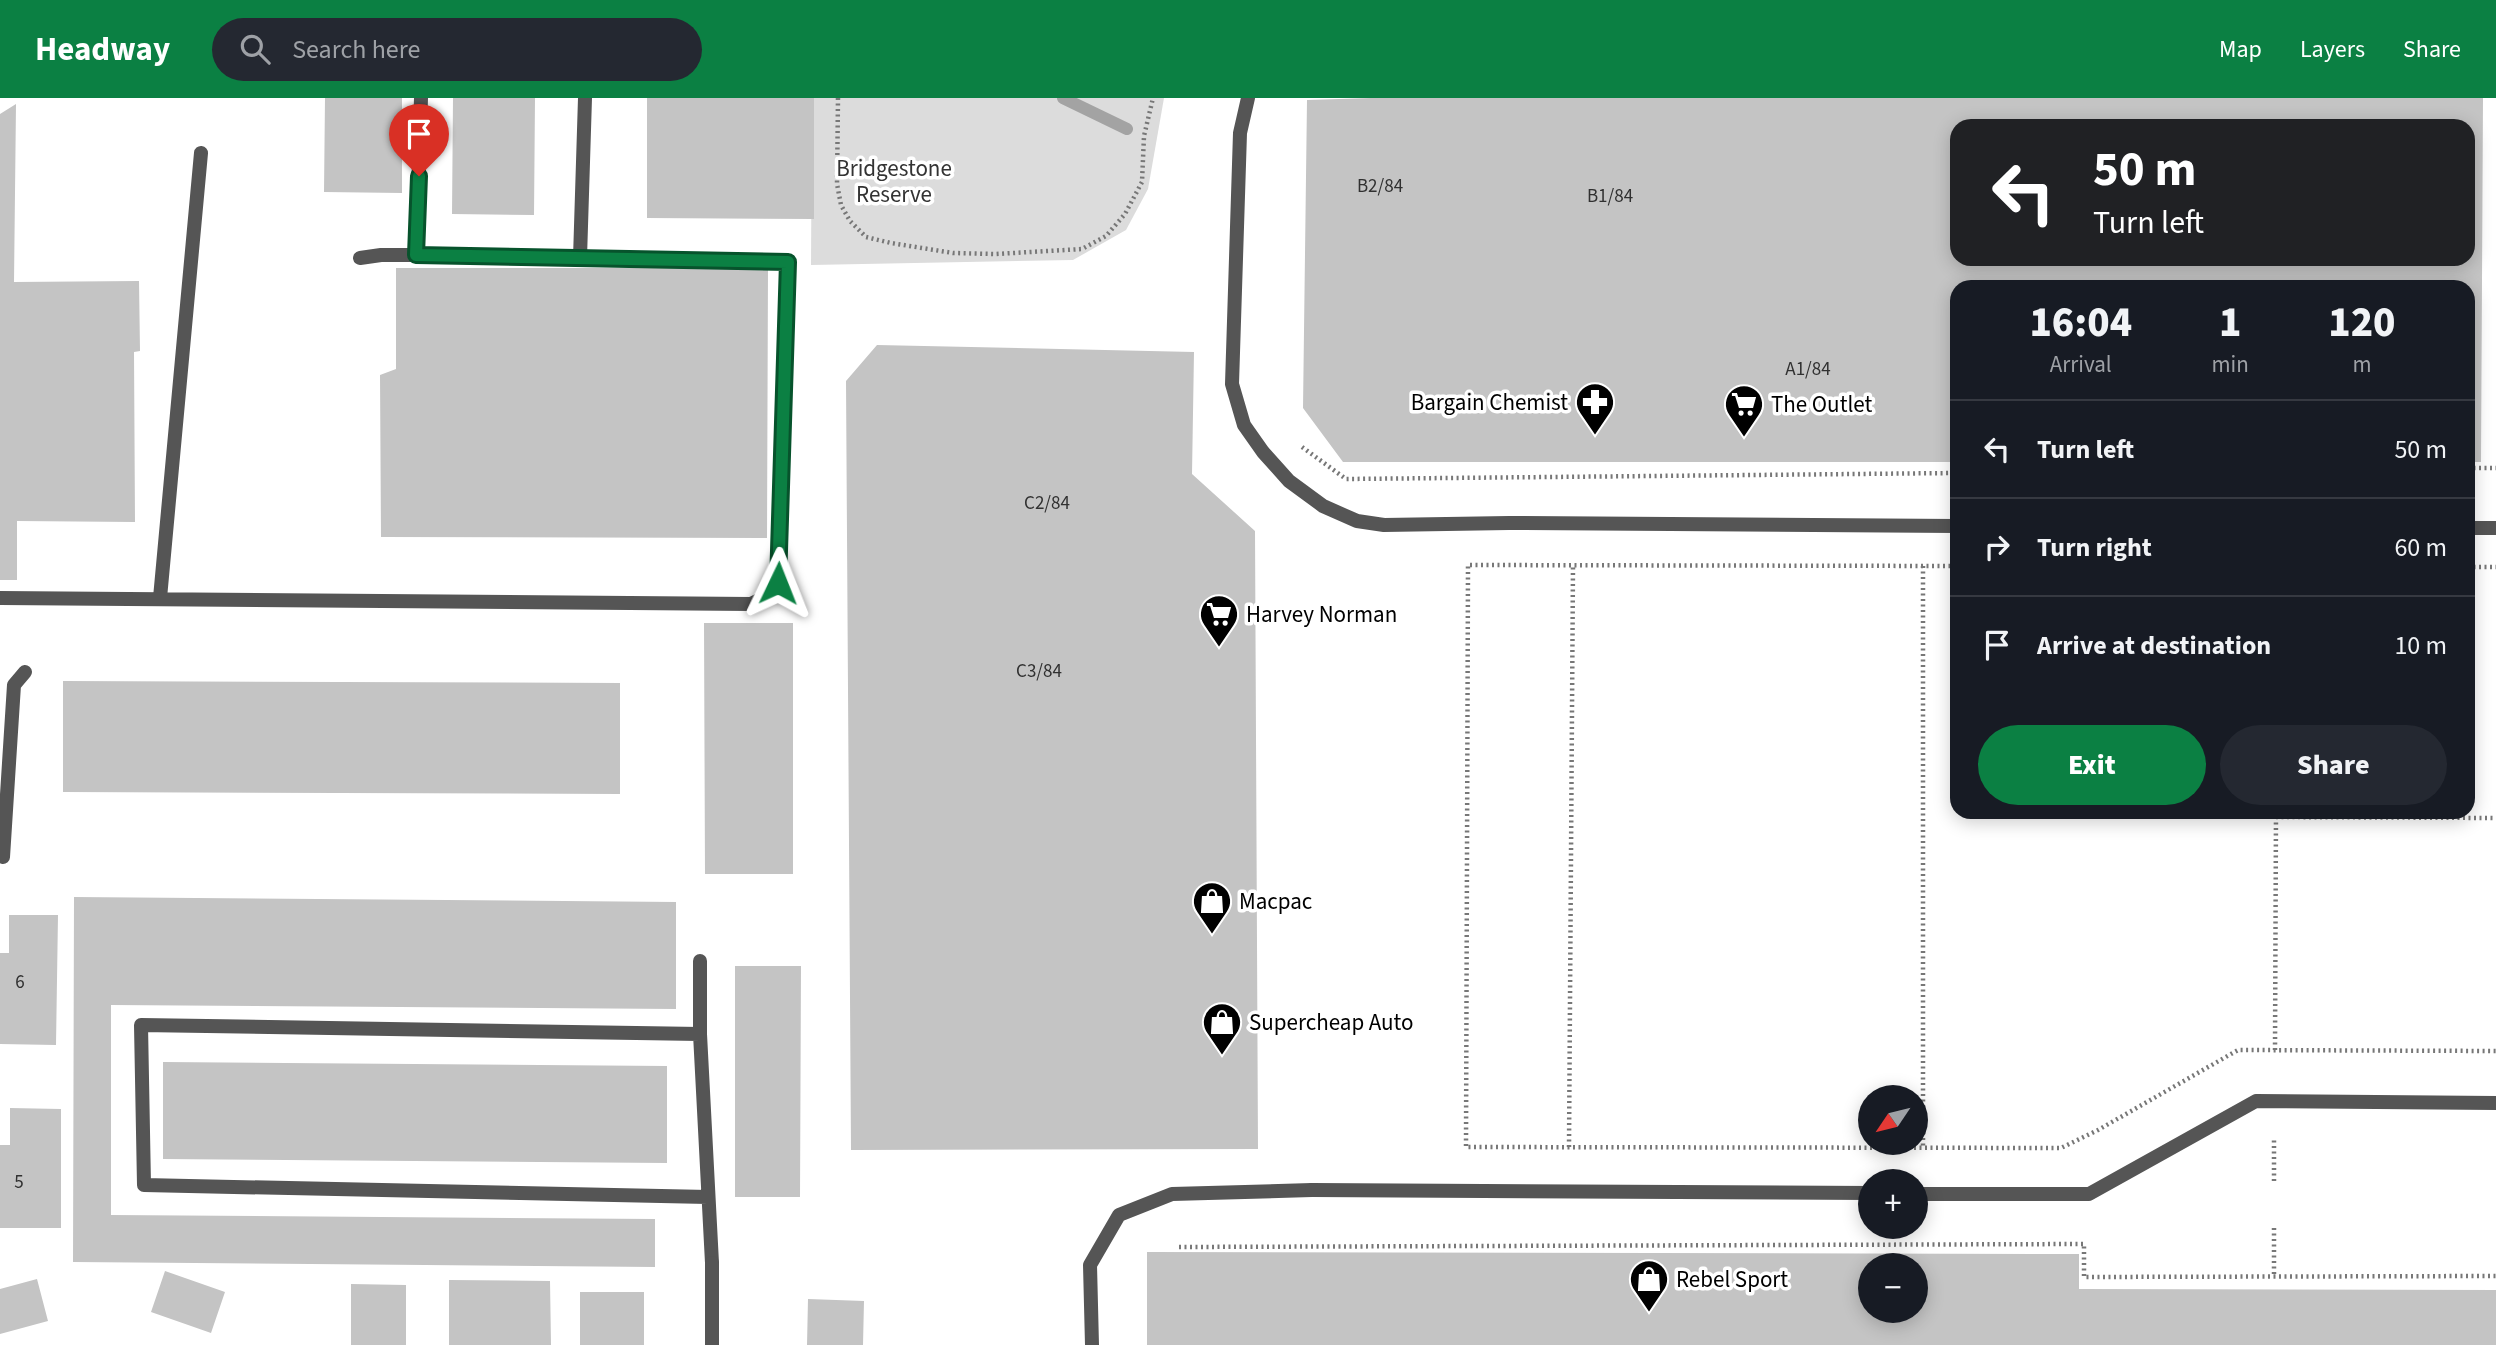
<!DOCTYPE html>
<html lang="en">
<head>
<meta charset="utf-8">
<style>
  body { margin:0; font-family:"Source Sans 3",sans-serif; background:#242831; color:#f1f3f6; height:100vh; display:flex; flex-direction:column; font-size:26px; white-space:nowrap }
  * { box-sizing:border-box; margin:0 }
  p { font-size:23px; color:#9ea1a6 }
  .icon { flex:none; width:38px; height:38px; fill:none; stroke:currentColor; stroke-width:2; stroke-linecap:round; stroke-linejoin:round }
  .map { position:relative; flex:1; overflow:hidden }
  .side { position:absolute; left:1950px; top:182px; width:525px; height:539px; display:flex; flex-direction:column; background:#171b24; border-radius:21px; box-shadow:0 4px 18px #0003 }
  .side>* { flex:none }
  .banner { position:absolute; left:1950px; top:21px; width:525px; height:147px; border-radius:21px; box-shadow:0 4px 18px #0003; background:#202124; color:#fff; overflow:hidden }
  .needle { width:46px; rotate:235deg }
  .fabs { position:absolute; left:1858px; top:987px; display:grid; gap:14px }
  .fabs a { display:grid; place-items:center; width:70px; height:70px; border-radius:50%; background:#171b24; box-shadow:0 4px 18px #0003; font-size:35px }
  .pin { position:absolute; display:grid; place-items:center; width:60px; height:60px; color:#fff; margin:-72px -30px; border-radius:50% 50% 50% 0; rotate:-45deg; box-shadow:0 0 7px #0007 }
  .pin .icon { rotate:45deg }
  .me { position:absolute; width:77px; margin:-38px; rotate:2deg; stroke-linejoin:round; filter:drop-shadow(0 0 5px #0008) }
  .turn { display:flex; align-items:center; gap:24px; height:147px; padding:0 28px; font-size:32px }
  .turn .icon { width:91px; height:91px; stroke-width:2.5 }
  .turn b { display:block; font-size:49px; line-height:60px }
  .eta { display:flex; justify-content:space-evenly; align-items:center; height:119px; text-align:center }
  .eta b { font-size:42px; font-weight:800; line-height:49px }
  .cta { display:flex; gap:14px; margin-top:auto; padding:14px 28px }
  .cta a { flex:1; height:80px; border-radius:42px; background:#0b8043; color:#fff; font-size:28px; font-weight:800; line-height:80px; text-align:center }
  .cta a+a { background:#242831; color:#f1f3f6 }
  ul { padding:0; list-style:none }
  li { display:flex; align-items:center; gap:21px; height:98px; padding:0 28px; border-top:2px solid #363941 }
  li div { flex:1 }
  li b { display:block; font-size:26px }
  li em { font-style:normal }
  header { display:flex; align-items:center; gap:42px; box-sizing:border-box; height:98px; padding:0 35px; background:#0b8043; color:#fff }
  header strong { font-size:33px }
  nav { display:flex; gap:38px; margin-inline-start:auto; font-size:24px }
  .search { width:490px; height:63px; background:#242831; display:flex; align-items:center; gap:18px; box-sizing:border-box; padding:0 24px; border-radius:38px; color:#9ea1a6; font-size:26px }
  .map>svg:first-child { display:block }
  .green { fill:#dcdcdc }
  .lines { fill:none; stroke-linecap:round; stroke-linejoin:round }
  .stream { stroke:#a3a3a3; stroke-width:12 }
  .building { fill:#c4c4c4; fill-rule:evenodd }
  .path { stroke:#777; stroke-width:4.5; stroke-dasharray:2 3.5; stroke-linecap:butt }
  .service { stroke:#555; stroke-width:14 }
  .minor { stroke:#555; stroke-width:14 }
  .route-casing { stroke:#07532c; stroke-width:18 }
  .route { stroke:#0b8043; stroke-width:12 }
  .labels { text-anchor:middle; stroke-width:7; stroke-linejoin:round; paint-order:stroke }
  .number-label { font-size:19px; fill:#313131 }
  .park-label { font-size:23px; fill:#333; stroke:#fff }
  .poi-label { font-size:23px; fill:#000; stroke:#fff; text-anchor:start }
</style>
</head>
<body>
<header>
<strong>Headway</strong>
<div class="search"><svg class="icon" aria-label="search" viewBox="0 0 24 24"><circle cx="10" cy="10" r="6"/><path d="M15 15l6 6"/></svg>Search here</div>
<nav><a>Map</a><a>Layers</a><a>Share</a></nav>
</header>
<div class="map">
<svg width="2496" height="1247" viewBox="0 0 2496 1247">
  <rect width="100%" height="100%" fill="#fff"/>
  <path class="green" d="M812,0H1164L1148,91L1126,132L1073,162L811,167Z"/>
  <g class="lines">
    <path class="stream" d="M1063,0L1127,31"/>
  </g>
  <path class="building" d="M325,0H402V95L324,94Z
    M453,0H535L534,117L452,116Z
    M647,0H814V121L647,120Z
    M1371,0H2483L2481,364H2468V189H1956V364H1343L1303,310L1307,2ZM1956,28H2468V161H1956Z
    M16,6L14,184L139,183L140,253L134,254L135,424L17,423V482H0V16Z
    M396,170H768L767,440L381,439L380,277L396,271Z
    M877,247L1194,254L1192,376L1255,433L1258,1051L851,1052L846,283Z
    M704,525H793V776H705Z
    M63,583L620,585V696L63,694Z
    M74,799L676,804V911L111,907V1117L655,1121V1169L73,1164Z
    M9,817H58L56,947L0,946V855H9Z
    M735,868H801L800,1099H735Z
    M163,964L667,968V1065L163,1061Z
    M10,1010L61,1011V1130H0V1047H10Z
    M1147,1154L2079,1156V1191L2496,1192V1247H1147ZM1871,1167H1916V1213H1871Z
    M165,1173L225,1194L211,1235L151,1214Z
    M37,1181L48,1223L0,1236V1191Z
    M449,1182L550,1183L551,1247H449Z
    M351,1186L406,1187V1247H351Z
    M580,1194H644V1247H580Z
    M808,1201L864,1203L863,1247H807Z"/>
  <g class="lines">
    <path class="path" d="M838,0L837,86L841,107L850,123L866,139L891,145L953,155L996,156L1082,151L1106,138L1125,116L1142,84L1144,38L1153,0
      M1302,349L1346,381L1956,375
      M2468,370H2496
      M1923,468V1050
      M1956,468L1468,467L1466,1049L2061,1050L2098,1032L2238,952L2496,953
      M2468,469H2496
      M2276,719L2496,720
      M2275,952L2276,714
      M1569,1049L1573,467
      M2274,1083V1039
      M2274,1130V1179
      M1179,1149L2084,1146V1179L2496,1178"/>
    <path class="service" d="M416,157L421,0
      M580,160L585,0
      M0,500L751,506L765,499L778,485L788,164L416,157H381L360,160
      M160,500L201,55
      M3,759L14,587L25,574
      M700,863V936L712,1165
      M700,936L141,927L144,1087L708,1099
      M1092,1247L1090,1167L1119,1117L1172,1096L1312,1092"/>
    <path class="minor" d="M1248,0L1240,35L1232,286L1244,327L1263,354L1289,383L1323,408L1357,423L1384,427L1509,425L1956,428
      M2468,430H2496
      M1312,1092L1871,1095
      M1916,1096H2089L2256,1003L2496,1005
      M712,1247V1165"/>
  </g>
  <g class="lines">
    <g class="route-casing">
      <path id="route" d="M419,78L416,157L788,164L778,485"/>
    </g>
    <use href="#route" class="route"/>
  </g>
  <defs>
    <g id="pharmacy-pin" transform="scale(2.0125)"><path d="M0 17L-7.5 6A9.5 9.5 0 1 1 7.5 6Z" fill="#000" stroke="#fff"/><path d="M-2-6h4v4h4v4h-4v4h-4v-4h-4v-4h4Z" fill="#fff"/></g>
    <g id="supermarket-pin" transform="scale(2.0125)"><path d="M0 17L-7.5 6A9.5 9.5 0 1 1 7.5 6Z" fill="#000" stroke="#fff"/><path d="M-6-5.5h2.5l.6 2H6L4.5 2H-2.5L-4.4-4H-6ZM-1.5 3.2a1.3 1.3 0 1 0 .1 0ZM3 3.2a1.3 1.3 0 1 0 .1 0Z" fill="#fff"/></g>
    <g id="shop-pin" transform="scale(2.0125)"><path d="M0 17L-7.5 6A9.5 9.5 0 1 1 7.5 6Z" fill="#000" stroke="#fff"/><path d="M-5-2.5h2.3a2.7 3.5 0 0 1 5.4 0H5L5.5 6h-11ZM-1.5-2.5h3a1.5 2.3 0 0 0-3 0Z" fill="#fff"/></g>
  </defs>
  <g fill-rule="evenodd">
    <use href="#pharmacy-pin" x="1595" y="304"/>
    <use href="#supermarket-pin" x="1744" y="306"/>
    <use href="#supermarket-pin" x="1219" y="516"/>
    <use href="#shop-pin" x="1212" y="803"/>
    <use href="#shop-pin" x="1222" y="924"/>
    <use href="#shop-pin" x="1649" y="1181"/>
  </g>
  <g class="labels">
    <g class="number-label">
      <text x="1380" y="94">B2/84</text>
      <text x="1610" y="104">B1/84</text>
      <text x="1808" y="277">A1/84</text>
      <text x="1047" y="411">C2/84</text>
      <text x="1039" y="579">C3/84</text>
      <text x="20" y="890">6</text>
      <text x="19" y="1090">5</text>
    </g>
    <g class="park-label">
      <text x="894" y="78">Bridgestone<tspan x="894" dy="26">Reserve</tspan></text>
    </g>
    <g class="poi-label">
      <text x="1568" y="312" text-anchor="end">Bargain Chemist</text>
      <text x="1771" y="314">The Outlet</text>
      <text x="1246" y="524">Harvey Norman</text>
      <text x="1239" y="811">Macpac</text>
      <text x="1249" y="932">Supercheap Auto</text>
      <text x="1676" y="1189">Rebel Sport</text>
    </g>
  </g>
</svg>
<div class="fabs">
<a><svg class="needle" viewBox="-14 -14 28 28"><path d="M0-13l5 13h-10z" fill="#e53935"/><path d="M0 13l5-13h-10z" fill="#9ea1a6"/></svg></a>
<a>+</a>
<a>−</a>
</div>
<div class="pin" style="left:419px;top:78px;background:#d93025"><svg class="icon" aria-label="arrive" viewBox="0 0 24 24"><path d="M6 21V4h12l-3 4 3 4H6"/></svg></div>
<svg class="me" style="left:778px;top:485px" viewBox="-20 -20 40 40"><path d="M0-17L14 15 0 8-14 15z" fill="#0b8043" stroke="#fff" stroke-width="4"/></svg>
<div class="banner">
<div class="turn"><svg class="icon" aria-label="left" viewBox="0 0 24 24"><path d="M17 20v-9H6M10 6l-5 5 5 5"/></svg><div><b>50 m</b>Turn left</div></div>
</div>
<section class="side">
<div class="eta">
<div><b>16:04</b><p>Arrival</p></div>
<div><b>1</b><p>min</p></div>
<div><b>120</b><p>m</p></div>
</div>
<ul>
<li><svg class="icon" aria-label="left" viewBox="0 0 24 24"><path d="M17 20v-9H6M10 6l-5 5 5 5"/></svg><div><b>Turn left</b></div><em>50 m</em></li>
<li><svg class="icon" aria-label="right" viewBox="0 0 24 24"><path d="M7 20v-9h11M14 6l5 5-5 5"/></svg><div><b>Turn right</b></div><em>60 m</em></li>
<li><svg class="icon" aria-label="arrive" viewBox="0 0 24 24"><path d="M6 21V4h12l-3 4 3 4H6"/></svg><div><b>Arrive at destination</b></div><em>10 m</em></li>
</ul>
<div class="cta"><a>Exit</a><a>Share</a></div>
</section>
</div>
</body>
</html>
